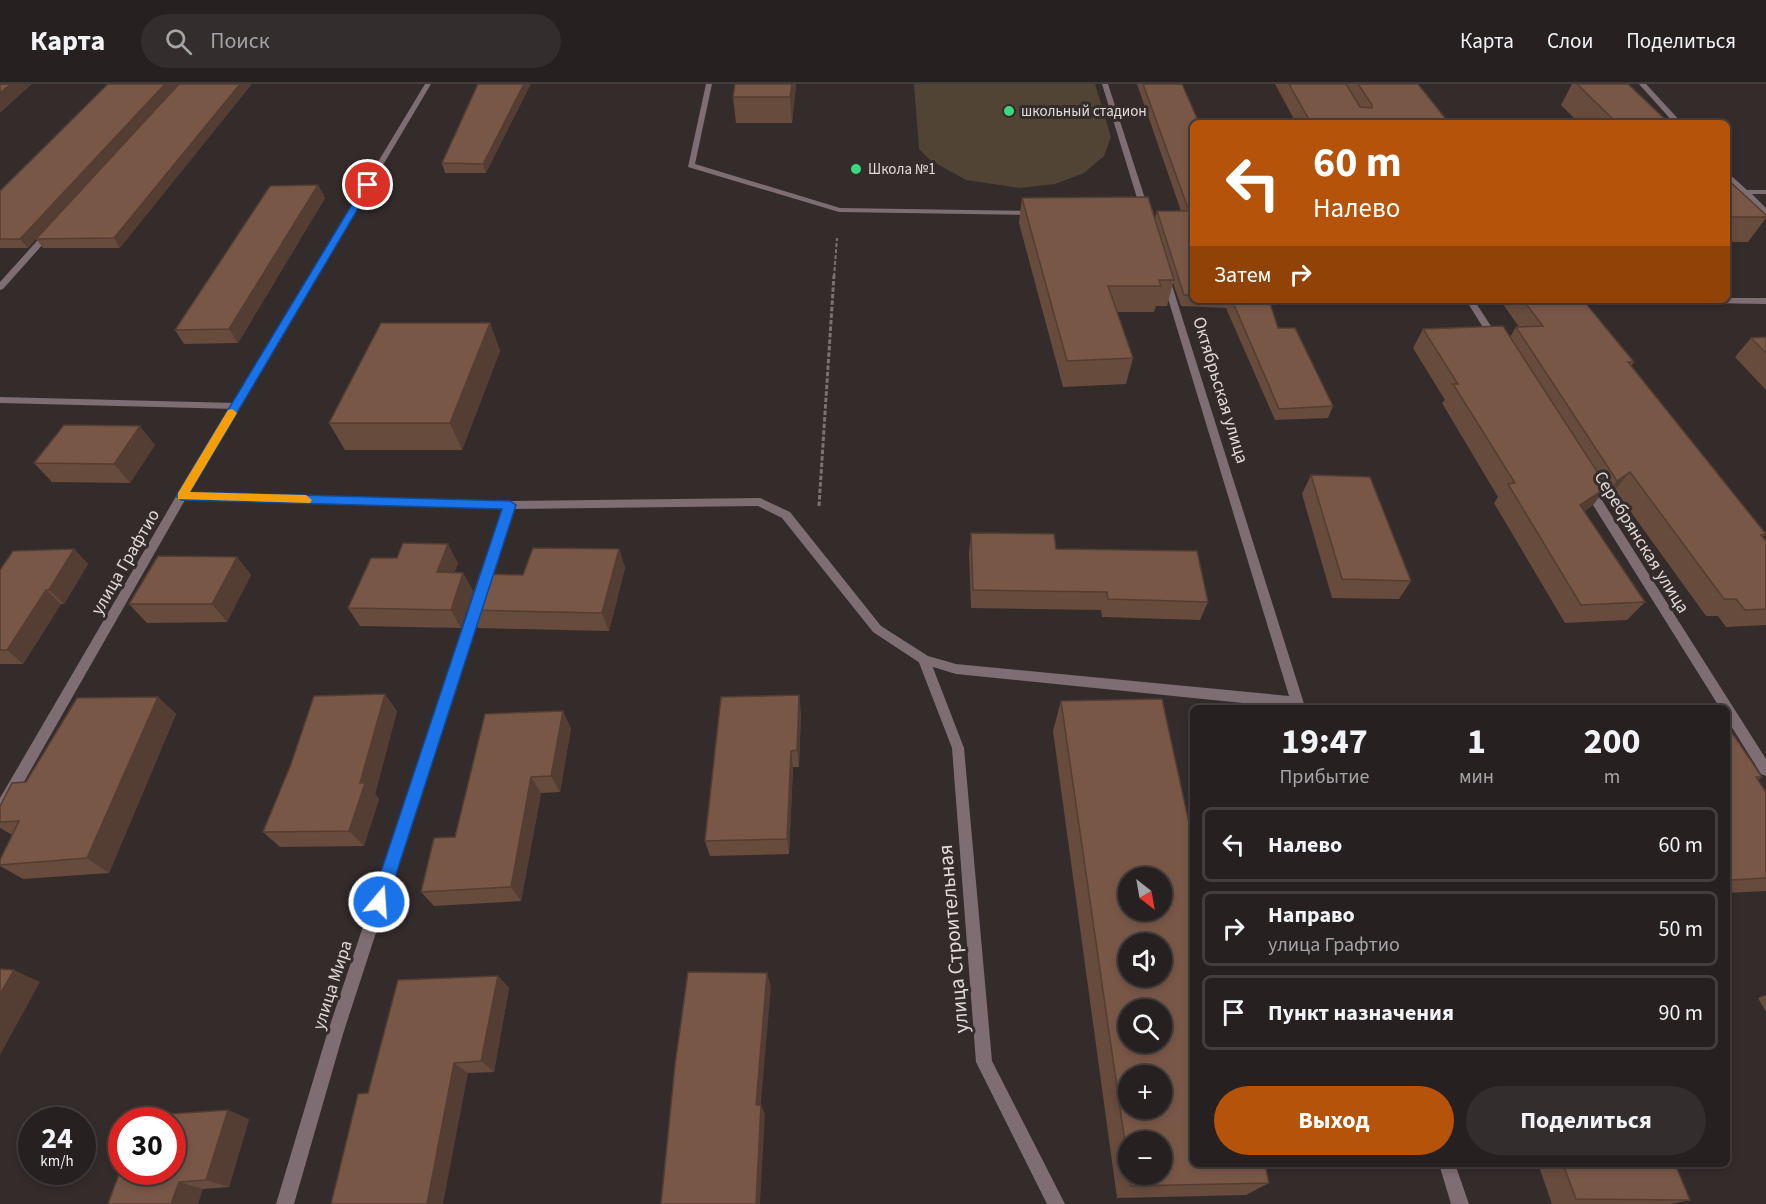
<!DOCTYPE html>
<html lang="ru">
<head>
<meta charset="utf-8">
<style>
  body { margin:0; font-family:"Source Sans 3",sans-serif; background:#332d2d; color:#f1f3f6; height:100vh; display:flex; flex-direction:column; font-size:22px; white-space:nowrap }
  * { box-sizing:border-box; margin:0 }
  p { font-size:20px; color:#a4a3a5 }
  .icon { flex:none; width:33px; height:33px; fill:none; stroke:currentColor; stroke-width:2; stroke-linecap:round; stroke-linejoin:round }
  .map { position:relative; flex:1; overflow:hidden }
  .side { position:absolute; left:1190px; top:621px; width:540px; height:462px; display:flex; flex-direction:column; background:#272020; border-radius:9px; box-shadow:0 3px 9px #0003,0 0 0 2px #433e3e }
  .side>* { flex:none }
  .guide { position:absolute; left:1190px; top:36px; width:540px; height:183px; border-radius:9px; box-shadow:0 3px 9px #0003,0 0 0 2px #433e3e; background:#b45309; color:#fff; overflow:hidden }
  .needle { width:39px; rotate:149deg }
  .tools { position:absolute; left:1118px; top:783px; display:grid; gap:12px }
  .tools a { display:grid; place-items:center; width:54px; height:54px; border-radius:50%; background:#272020; box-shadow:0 3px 9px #0003,0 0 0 2px #433e3e; font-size:30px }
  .speed { position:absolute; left:18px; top:1023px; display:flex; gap:12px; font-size:30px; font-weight:700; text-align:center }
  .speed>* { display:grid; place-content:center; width:78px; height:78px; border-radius:50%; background:#272020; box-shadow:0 3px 9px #0003,0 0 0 2px #433e3e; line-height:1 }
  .speed small { font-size:15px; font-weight:400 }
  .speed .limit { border:9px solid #d22; background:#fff; color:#111 }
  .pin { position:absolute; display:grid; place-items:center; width:51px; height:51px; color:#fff; margin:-26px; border:3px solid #fff; border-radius:50%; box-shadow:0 2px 6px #0007 }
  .me { position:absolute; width:66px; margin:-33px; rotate:18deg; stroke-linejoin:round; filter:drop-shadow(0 0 4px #0008) }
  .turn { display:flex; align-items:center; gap:21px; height:126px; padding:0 24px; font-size:27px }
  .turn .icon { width:78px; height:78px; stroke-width:2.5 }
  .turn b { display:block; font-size:42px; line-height:51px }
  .then { display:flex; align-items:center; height:57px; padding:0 24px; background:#0003; gap:12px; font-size:22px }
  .eta { display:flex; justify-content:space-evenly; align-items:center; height:102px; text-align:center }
  .eta b { font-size:36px; font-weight:700; line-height:42px }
  .action { display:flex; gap:12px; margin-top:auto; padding:12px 24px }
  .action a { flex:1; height:69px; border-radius:36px; background:#b45309; color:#fff; font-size:24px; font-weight:700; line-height:69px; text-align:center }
  .action a+a { background:#332d2d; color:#f1f3f6 }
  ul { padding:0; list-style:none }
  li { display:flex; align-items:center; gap:18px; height:75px; margin:0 12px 9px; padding:0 12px; border:3px solid #433e3e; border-radius:9px }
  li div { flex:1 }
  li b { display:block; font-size:22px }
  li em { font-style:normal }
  header { display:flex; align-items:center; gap:36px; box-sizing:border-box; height:84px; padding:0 30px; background:#272020; border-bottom:2px solid #433e3e }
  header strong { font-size:28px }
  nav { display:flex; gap:33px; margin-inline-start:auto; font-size:21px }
  .search { width:420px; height:54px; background:#332d2d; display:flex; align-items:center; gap:15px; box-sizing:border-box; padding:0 21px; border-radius:33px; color:#a4a3a5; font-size:22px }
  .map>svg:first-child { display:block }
  .green { fill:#514434 }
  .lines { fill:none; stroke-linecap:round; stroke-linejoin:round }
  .path-far1 { stroke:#7a7272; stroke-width:2; stroke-dasharray:4 2; stroke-linecap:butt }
  .path { stroke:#7a7272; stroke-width:3; stroke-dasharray:4.5 2; stroke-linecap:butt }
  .lane { fill:#7e6d73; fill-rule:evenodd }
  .street { fill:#7e6d73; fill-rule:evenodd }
  .wall { fill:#674b3d; fill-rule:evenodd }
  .shaded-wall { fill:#543d32 }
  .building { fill:#785747; stroke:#543d32; stroke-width:1.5; fill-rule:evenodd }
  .route { fill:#1a73e8; stroke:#114b97; stroke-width:1.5 }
  .slow { fill:#f59e0b }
  .poi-dot { fill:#3bd77f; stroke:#342b2b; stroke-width:2 }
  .labels { text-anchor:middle; stroke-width:6; stroke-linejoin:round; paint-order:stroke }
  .far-poi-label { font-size:15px; fill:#e0dada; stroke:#342b2b; text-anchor:start }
  .street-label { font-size:18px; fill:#e0dada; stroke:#342b2b }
  .near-street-label { font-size:21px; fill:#e0dada; stroke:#342b2b }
</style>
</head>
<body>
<header>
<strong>Карта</strong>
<div class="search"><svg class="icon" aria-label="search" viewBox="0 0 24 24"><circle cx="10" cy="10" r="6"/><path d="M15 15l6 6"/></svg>Поиск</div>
<nav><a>Карта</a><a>Слои</a><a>Поделиться</a></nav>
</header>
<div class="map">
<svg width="1766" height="1120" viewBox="0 0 1766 1120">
  <rect width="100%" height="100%" fill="#342b2b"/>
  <path class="green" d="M914,0H1095L1111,53L1104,72L1084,89L1055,100L1020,104L966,96L930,76L919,65Z"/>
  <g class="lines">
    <path class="path-far1" d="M834,193L837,154"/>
    <path class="path" d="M819,422L834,191"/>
    <path class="lane" d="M706,0H712L695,80L840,124L1036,127L1040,129L1036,131L839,128L688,83Z
      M1726,214H1766V220L1701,219L1697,216H1726Z
      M0,313L236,319L241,322L236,325L0,319Z
      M924,571L928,573L930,576L964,664L992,977L1065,1120H1047L976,978L952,664L918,576L920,573Z"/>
    <path class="street" d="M425,0H431L189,408L510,417L760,414L790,428L881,542L928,572L956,580L1289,612L1162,195L1166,192L1170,195L1305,623L1293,624L956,590L920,579L873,548L782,434L758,422L514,425L343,950L294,1120H276L327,950L503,425L185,416L5,731L0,733V714L178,409Z
      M1102,0H1108L1149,127L1148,129L1141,127Z
      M1639,0H1646L1682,39H1674Z
      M1726,87L1747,106H1766V110H1752L1766,124V131L1726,94Z
      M46,147L53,149L3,205L0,206V198Z
      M1466,216H1474L1500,256L1498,258H1492Z
      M1587,398L1591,399L1766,675V692L1761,690L1726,634V624H1720L1583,405L1582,402Z
      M1439,1080H1455L1469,1120H1451Z"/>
  </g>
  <path class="wall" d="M108,0L120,164H43L36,155L28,164H0V107Z
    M478,0L486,89H445L442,79Z
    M735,0H796L792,39H736L733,13Z
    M1137,0H1182L1192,39V216H1269L1278,244L1333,322L1328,334L1275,336L1226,224L1181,222L1173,199L1167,222H1156L1154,228H1117L1133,274L1126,300L1063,303L1019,139L1022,114L1155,135L1157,127H1181Z
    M1275,0H1418L1449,39H1296Z
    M1572,0H1628L1669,39H1579L1561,21Z
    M318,101L325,114L238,259L184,260L175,246Z
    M1726,133H1766V134L1748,158H1726Z
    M1500,216H1583L1634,278L1631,282L1766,450L1763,453L1766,457V541L1726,543L1718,532H1706L1615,406L1603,415L1601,411L1592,422L1584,427L1645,518L1627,536L1565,539L1494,419L1498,413L1442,319L1445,316L1413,264L1423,245L1510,253L1516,243H1519Z
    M490,239L500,267L462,366H345L329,339Z
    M1766,253V306L1735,273L1751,254Z
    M155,361L130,399L52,398L34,379Z
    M1311,391L1411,497L1399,515L1332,514L1302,410Z
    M971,449L1056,465L1208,518L1200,536L1102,533L1101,526L971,524L969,468Z
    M74,465L88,480L64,520H61L23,580H0V486Z
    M619,465L625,484L609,547L478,544L468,526L523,491Z
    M237,473L251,491L227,538L147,539L129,520Z
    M458,479L454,489H463L473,507L461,544L360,542L348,524Z
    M158,613L176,630L109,789L23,795L0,782V776L12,751L0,744V722L26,698Z
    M1061,617L1269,1099L1246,1111L1117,1114L1053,647ZM1128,1058L1161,1090H1128Z
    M397,627L375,710L379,715L364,762L280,763L263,748Z
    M801,628L799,683H793L789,770L710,772L705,757Z
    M1726,640L1762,693L1758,696L1766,708V807L1726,809Z
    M571,644L560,708L541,709L521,817L434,822L421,808L455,753Z
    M498,892L509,904L494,988L468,989L368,1009Z
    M1766,911V928L1758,914Z
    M249,1035L229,1103L203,1105L108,1120Z
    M1538,1080H1675L1690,1116L1671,1120H1552Z"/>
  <path class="shaded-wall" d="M11,0H32L0,29V9Z
    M165,0H179L28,164L20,155Z
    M240,0H252L120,164L114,154Z
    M524,0H531L486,89L483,80Z
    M792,0H796L792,39L790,13Z
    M318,101L325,114L238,259L229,245Z
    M490,239L500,267L462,366L450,339Z
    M140,342L155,361L130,399L114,380Z
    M1630,388L1615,406L1603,415L1617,397Z
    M1607,403L1592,422L1565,440L1580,421Z
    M448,460L458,479L447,506L437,488Z
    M74,465L88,480L64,520L49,506Z
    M619,465L625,484L609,547L602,529Z
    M237,473L251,491L227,538L212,520Z
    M463,489L473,507L461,544L451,526Z
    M46,506L61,520L23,580L7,566Z
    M385,610L397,627L375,710L379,715L364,762L349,747L360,699Z
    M799,611L801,628L799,683L797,666Z
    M158,613L176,630L109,789L87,774Z
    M563,627L571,644L560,708L551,692Z
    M791,667L793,683L789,770L787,755Z
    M531,693L541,709L521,817L511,803Z
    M14,886L40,898L0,971V910Z
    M767,889L771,902L760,1030L756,1021Z
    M498,892L509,904L494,988L481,977Z
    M454,979L468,989L443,1120H427Z
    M761,1021L765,1030L760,1120H756Z
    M228,1026L249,1035L229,1103L206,1096Z
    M179,1098L203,1105L198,1120H171Z"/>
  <path class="building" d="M0,0H11L0,9Z
    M108,0H165L20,155H0V107Z
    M179,0H240L114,154L36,155Z
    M478,0H524L483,80L442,79Z
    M735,0H792L790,13H733Z
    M1143,0H1182L1199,39H1192V211H1184L1157,127H1189Z
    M1289,0H1346L1360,23L1372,24V21L1358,0H1418L1449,39H1311Z
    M1577,0H1628L1669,39H1611L1610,38H1616Z
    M1726,94L1766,131V133H1726Z
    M318,101L229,245L175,246L270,102Z
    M1148,113L1174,196H1159L1161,202H1108L1133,274L1067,277L1022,114Z
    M1232,216H1269L1278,244H1295L1333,322L1279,325Z
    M1523,216H1583L1634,278H1628L1766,450L1761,451L1766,457V525L1745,526L1736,515H1724L1630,388L1617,397L1516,243L1543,242Z
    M381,239H490L450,339H329Z
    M1503,242L1607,403L1580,421L1645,518L1581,521L1508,400L1515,399L1453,300H1458L1423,245Z
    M1766,253V269L1751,254Z
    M64,341L140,342L114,380L34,379Z
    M1311,391L1370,393L1411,497L1342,495Z
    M971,449L1054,450L1056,465L1197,467L1208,518L1108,515L1107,508L973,506Z
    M403,459L448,460L437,488L463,489L451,526L348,524L371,474H397Z
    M533,464L619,465L602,529L468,526L480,490L523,491Z
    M74,465L49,506H46L7,566H0V486L13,467Z
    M158,472L237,473L212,520H129Z
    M385,610L360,699H365L349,747L263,748L291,680L314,612Z
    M799,611L797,666L791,667L787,755L705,757L721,613Z
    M158,613L87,774L0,781V776L19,737L0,738V722L12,699L26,698L77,614Z
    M1162,615L1192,753V1080H1265L1269,1099L1131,1102L1130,1090H1161V1058H1128V1079L1061,617ZM1128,794H1161V826H1128ZM1128,860H1161V892H1128ZM1128,926H1161V958H1128ZM1128,992H1161V1024H1128Z
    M1715,622L1716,624H1665Z
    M563,627L551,692L531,693L511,803L421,808L434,754L455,753L485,630Z
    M1726,640L1762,693H1756L1766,708V794L1731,796L1726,789Z
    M0,885L14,886L0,910Z
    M688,888L767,889L756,1021H761L756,1120H661L675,981Z
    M498,892L481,977L454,979L427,1120H331L358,1010L368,1009L398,896Z
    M228,1026L206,1096L179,1098L171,1120H108L122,1082V1088H172V1036H138L140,1032Z
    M1563,1080H1675L1690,1116L1576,1115Z"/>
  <path class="route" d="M365,99L372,101L190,408L510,417L516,421L387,818L385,823L379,825L373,823L371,818L502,425L182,416L176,412Z"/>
  <path class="slow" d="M232,325L237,329L190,408L306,411L312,416L310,419L178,415V409L228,326Z"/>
  <g class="poi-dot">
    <circle cx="1009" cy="27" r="6"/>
    <circle cx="856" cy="85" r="6"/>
  </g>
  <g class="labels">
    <g class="far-poi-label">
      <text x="1021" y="32">школьный стадион</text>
      <text x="868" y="90">Школа №1</text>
    </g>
    <g class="street-label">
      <text transform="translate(1221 306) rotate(73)" y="6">Октябрьская улица</text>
      <text transform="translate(1642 458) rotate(58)" y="6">Серебрянская улица</text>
      <text transform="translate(125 478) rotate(-60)" y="6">улица Графтио</text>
      <text transform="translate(332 901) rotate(-72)" y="6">улица Мира</text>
    </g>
    <g class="near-street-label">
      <text transform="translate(953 855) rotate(-95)" y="7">улица Строительная</text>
    </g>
  </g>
</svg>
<div class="tools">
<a><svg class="needle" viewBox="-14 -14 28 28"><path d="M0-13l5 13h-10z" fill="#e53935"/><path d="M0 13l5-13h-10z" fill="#a4a3a5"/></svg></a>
<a><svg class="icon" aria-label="sound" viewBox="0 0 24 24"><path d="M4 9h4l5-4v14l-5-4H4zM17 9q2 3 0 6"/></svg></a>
<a><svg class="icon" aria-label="search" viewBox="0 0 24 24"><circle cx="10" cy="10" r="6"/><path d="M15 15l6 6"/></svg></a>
<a>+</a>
<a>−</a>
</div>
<div class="speed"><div>24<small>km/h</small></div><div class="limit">30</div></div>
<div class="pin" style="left:368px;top:101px;background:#d93025"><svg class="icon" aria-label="arrive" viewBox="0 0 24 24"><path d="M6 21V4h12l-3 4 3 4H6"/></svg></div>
<svg class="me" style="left:379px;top:818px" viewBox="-20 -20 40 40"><circle r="17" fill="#1a73e8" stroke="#fff" stroke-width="3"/><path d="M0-11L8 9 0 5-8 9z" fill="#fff"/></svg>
<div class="guide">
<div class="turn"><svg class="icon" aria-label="left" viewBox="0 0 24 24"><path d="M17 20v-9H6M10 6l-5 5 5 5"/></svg><div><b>60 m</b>Налево</div></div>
<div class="then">Затем<svg class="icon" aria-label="right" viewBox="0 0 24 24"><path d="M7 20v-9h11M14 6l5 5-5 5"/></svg></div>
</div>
<section class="side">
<div class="eta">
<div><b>19:47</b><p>Прибытие</p></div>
<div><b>1</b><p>мин</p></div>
<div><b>200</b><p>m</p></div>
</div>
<ul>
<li><svg class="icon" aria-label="left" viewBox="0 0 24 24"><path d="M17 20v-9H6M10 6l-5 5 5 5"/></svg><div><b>Налево</b></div><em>60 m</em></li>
<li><svg class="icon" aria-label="right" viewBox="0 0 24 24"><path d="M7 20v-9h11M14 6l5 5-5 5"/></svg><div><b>Направо</b><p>улица Графтио</p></div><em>50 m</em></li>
<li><svg class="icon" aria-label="arrive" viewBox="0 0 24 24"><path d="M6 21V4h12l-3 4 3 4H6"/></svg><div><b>Пункт назначения</b></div><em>90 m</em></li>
</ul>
<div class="action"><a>Выход</a><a>Поделиться</a></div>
</section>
</div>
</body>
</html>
